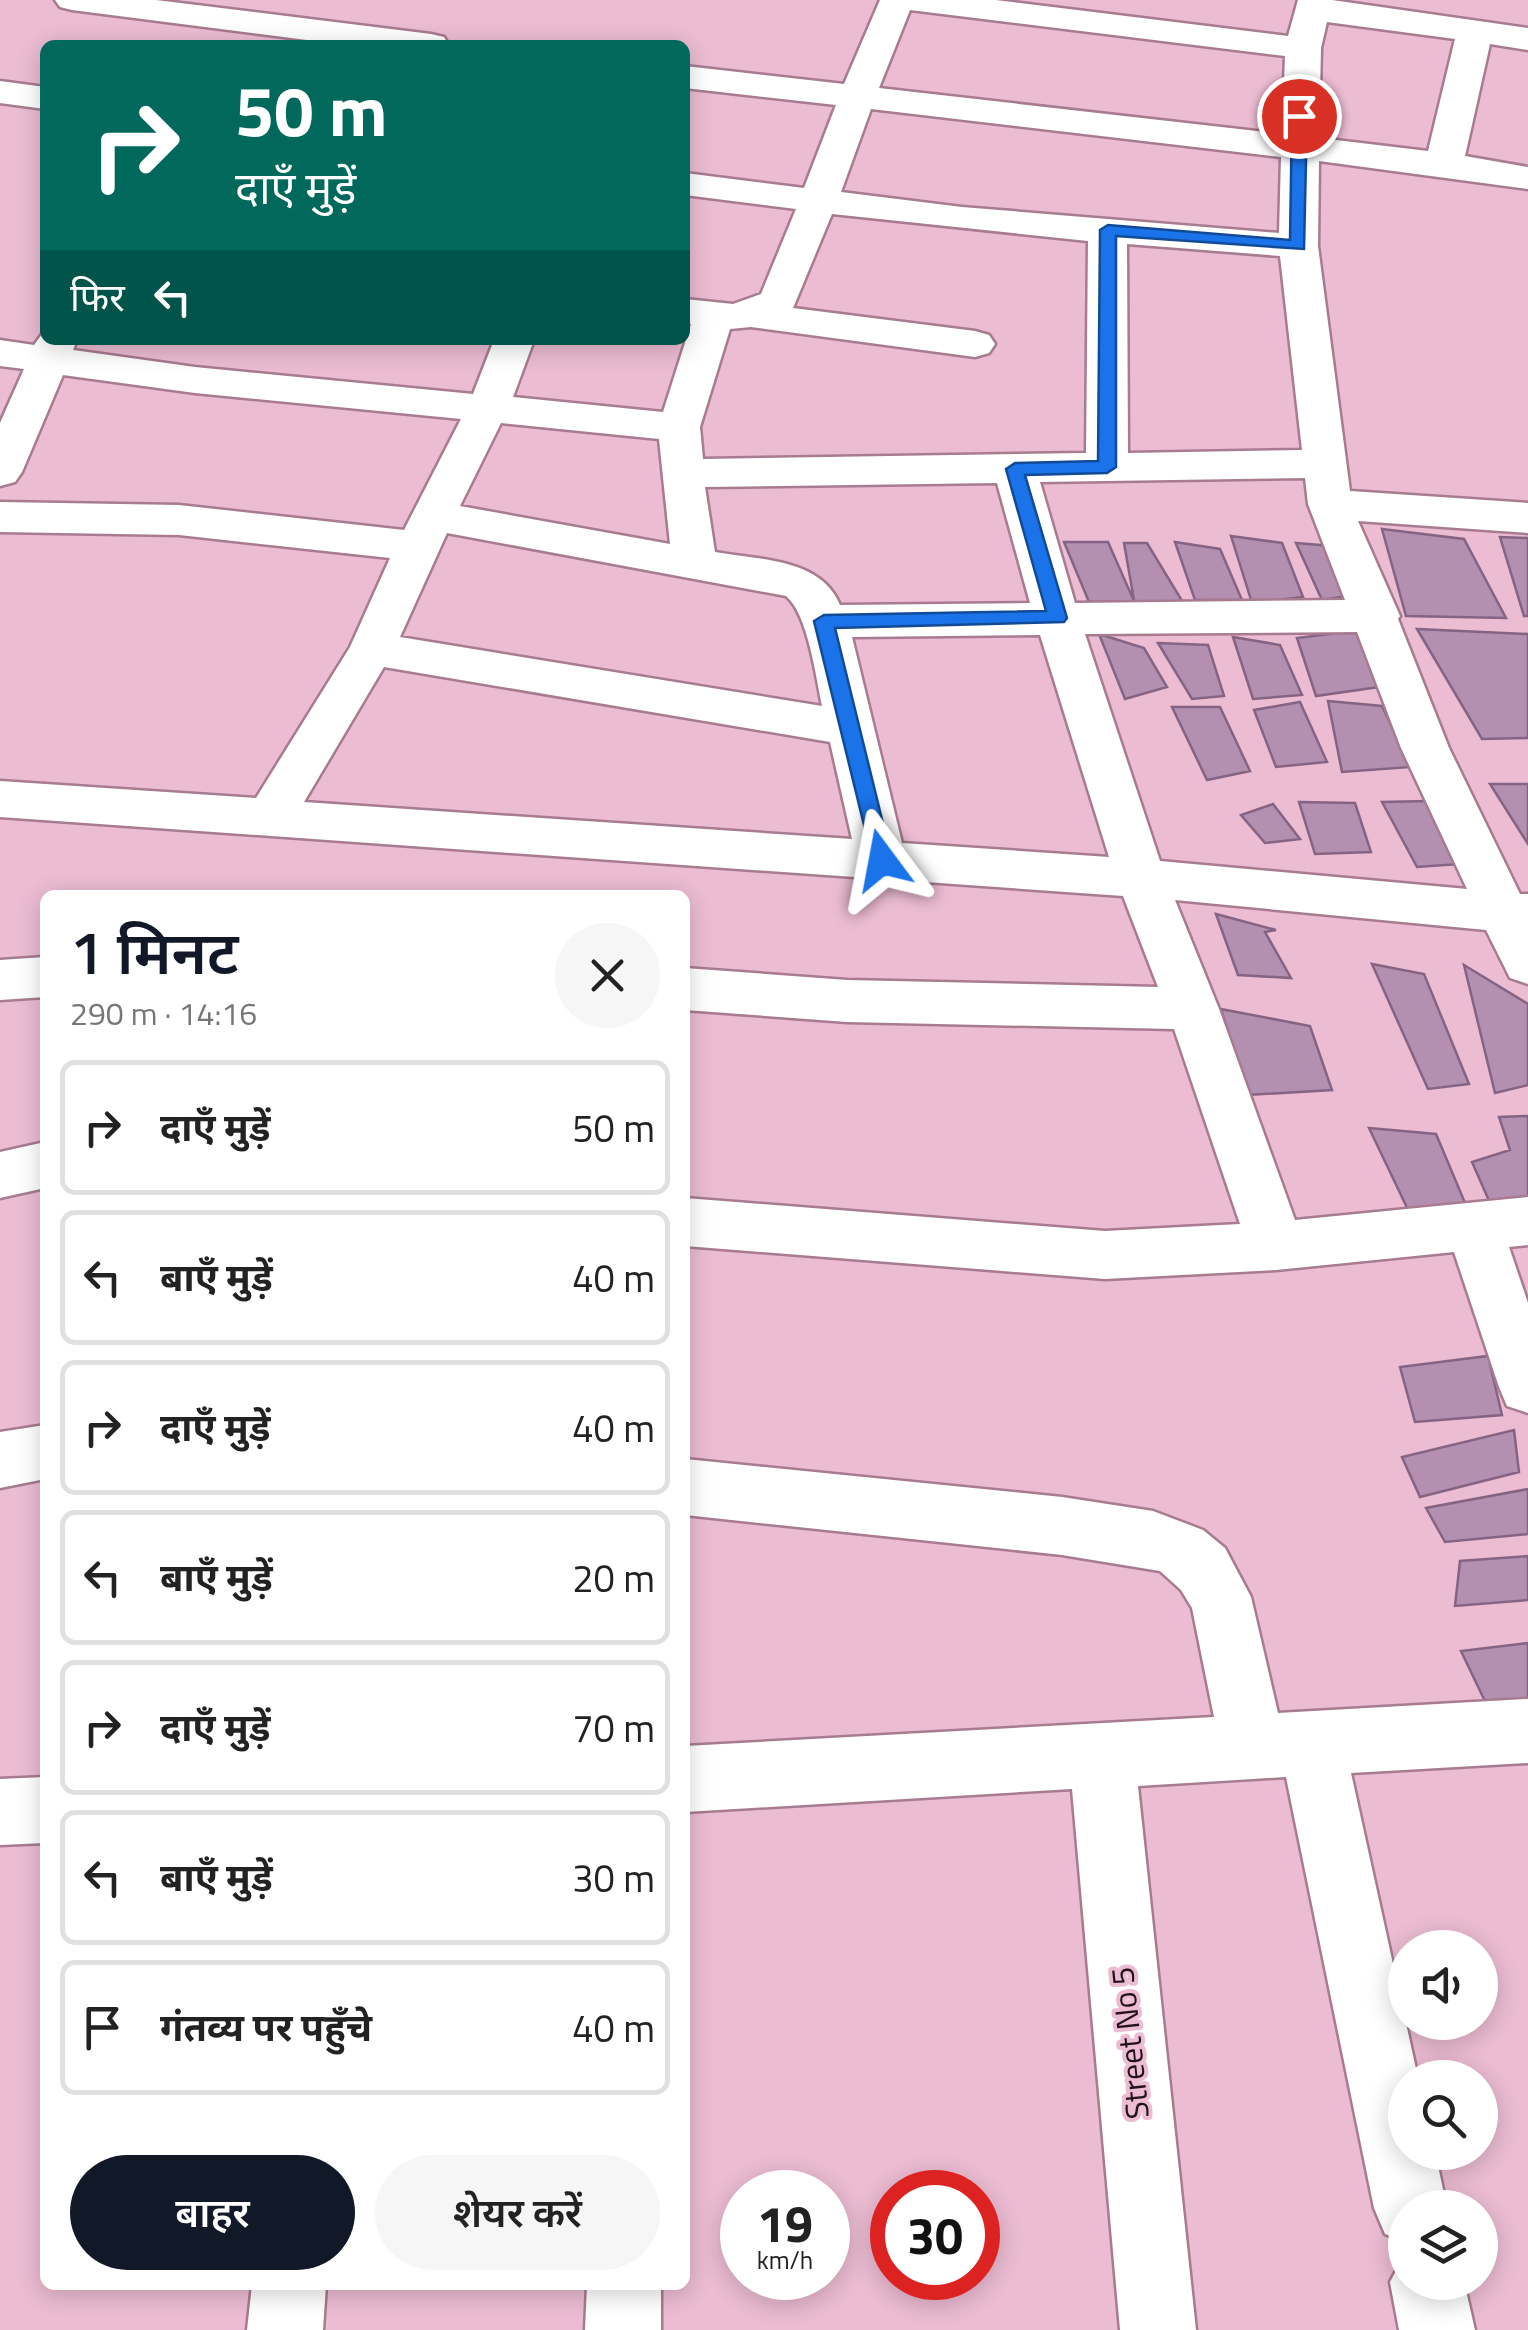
<!DOCTYPE html>
<html lang="hi">
<head>
<meta charset="utf-8">
<style>
  body { margin:0; font-family:"Titillium Web","Noto Sans Devanagari",sans-serif; background:#f6f6f6; color:#222; height:100vh; display:flex; flex-direction:column; font-size:38px; white-space:nowrap }
  * { box-sizing:border-box; margin:0 }
  p { font-size:32px; color:#767676 }
  .icon { flex:none; width:55px; height:55px; fill:none; stroke:currentColor; stroke-width:2; stroke-linecap:round; stroke-linejoin:round }
  .map { position:relative; flex:1; overflow:hidden }
  .side { position:absolute; left:40px; top:890px; width:650px; height:1400px; display:flex; flex-direction:column; background:#fff; border-radius:15px; box-shadow:0 5px 25px #0003 }
  .side>* { flex:none }
  .top-card { position:absolute; left:40px; top:40px; width:650px; height:305px; border-radius:15px; box-shadow:0 5px 25px #0003; background:#00695c; color:#fff; overflow:hidden }
  .controls { position:absolute; left:1388px; top:1930px; display:grid; gap:20px }
  .controls a { display:grid; place-items:center; width:110px; height:110px; border-radius:50%; background:#fff; box-shadow:0 5px 25px #0003; font-size:50px }
  .speed { position:absolute; left:720px; top:2170px; display:flex; gap:20px; font-size:50px; font-weight:700; text-align:center }
  .speed>* { display:grid; place-content:center; width:130px; height:130px; border-radius:50%; background:#fff; box-shadow:0 5px 25px #0003; line-height:1 }
  .speed small { font-size:25px; font-weight:400 }
  .speed .limit { border:15px solid #d22; background:#fff; color:#111 }
  .pin { position:absolute; display:grid; place-items:center; width:85px; height:85px; color:#fff; margin:-42px; border:5px solid #fff; border-radius:50%; box-shadow:0 2px 10px #0007 }
  .me { position:absolute; width:110px; margin:-55px; rotate:347deg; stroke-linejoin:round; filter:drop-shadow(0 0 8px #0008) }
  .turn { display:flex; align-items:center; gap:35px; height:210px; padding:0 30px; font-size:45px }
  .turn .icon { width:130px; height:130px; stroke-width:2.5 }
  .turn b { display:block; font-size:70px; line-height:85px }
  .then { display:flex; align-items:center; height:95px; padding:0 30px; background:#0003; gap:20px; font-size:38px }
  .round { display:grid; place-items:center; flex:none; width:105px; height:105px; border-radius:52px; background:#f6f6f6 }
  .headline { display:flex; align-items:center; justify-content:space-between; height:170px; padding:0 30px }
  h1 { font-size:60px; font-weight:600; line-height:75px; color:#111827 }
  .primary-button { display:flex; gap:20px; margin-top:auto; padding:20px 30px }
  .primary-button a { flex:1; height:115px; border-radius:60px; background:#111827; color:#fff; font-size:40px; font-weight:600; line-height:115px; text-align:center }
  .primary-button a+a { background:#f6f6f6; color:#222 }
  ul { padding:0; list-style:none }
  li { display:flex; align-items:center; gap:30px; height:135px; margin:0 20px 15px; padding:0 10px; border:5px solid #e0e0e0; border-radius:15px }
  li div { flex:1 }
  li b { display:block; font-size:38px }
  li em { font-style:normal }
  .map>svg:first-child { display:block }
  .building { fill:#b38fb0; stroke:#856483; stroke-width:2.5 }
  .lines { fill:none; stroke-linecap:round; stroke-linejoin:round }
  .minor-casing { stroke:#a77b90; stroke-width:5 }
  .minor { fill:#fff; fill-rule:evenodd }
  .route { fill:#1a73e8; stroke:#114b97; stroke-width:2.5 }
  .labels { text-anchor:middle; stroke-width:8; stroke-linejoin:round; paint-order:stroke }
  .near-street-label { font-size:32px; fill:#23121a; stroke:#ecbcd2 }
</style>
</head>
<body>
<div class="map">
<svg width="1528" height="2330" viewBox="0 0 1528 2330">
  <rect width="100%" height="100%" fill="#ecbcd2"/>
  <path class="building" d="M1382,529L1464,539L1506,618L1406,616Z
    M1231,536L1282,543L1303,597L1252,603Z
    M1500,537L1528,538V616H1524Z
    M1064,542H1108L1134,601L1089,602Z
    M1175,542L1220,549L1242,600H1195Z
    M1124,543H1147L1184,604L1135,606Z
    M1296,543L1332,546L1352,595L1322,600Z
    M1417,629L1528,634V738L1482,739Z
    M1361,630L1386,686L1316,696L1297,638Z
    M1099,634L1144,648L1167,687L1125,699Z
    M1233,637L1280,645L1302,695L1253,699Z
    M1158,643L1208,645L1224,696L1192,699Z
    M1328,701L1382,706L1411,767L1342,772Z
    M1300,702L1327,762L1276,767L1254,710Z
    M1172,707H1220L1250,771L1207,780Z
    M1490,784H1528V844Z
    M1428,801L1461,864L1417,867L1382,802Z
    M1299,802L1355,803L1371,852L1315,854Z
    M1273,804L1300,839L1265,843L1241,815Z
    M1216,914L1276,930L1265,932L1291,978L1238,975Z
    M1372,964L1424,974L1469,1084L1428,1089Z
    M1464,965L1528,1004V1085L1495,1093Z
    M1221,1009L1310,1026L1332,1090L1247,1095Z
    M1528,1116V1200L1490,1203L1472,1162L1510,1150L1499,1117Z
    M1369,1128L1436,1134L1468,1210L1410,1214Z
    M1488,1356L1502,1415L1415,1422L1400,1367Z
    M1514,1430L1519,1472L1420,1497L1402,1457Z
    M1528,1489V1534L1445,1542L1426,1508Z
    M1528,1556V1600L1455,1606L1460,1561Z
    M1528,1643V1713L1493,1718L1461,1651Z"/>
  <g class="lines">
    <g class="minor-casing">
      <path id="minor" d="M55,0H156L431,34L444,37L449,45H346L72,10L60,7Z
        M880,0H996L1288,36L1298,0H1332L1528,28V50L1490,44L1465,156L1528,167V189L1319,161L1318,246L1350,491L1528,503V533L1358,521L1400,616L1398,619L1449,748L1520,894H1528V984L1510,978L1486,930L1175,900L1219,1009L1295,1220L1528,1197V1245L1509,1247L1528,1303V1413L1507,1406L1499,1387L1454,1252L1276,1270L1105,1279L685,1246V1198L1105,1231L1240,1224L1174,1029L847,1022L685,1010V968L847,980L1158,987L1123,896L0,817V781L256,798L350,647L390,558L179,535L0,532V502L179,505L404,530L461,419L195,393L63,375L22,472L15,482L0,486V423L24,369L0,366V340L34,345L45,330V340H77L73,350L195,367L473,394L494,340H534L513,397L663,412L691,324L685,323V299L733,304L761,294L796,209L685,195V173L804,188L836,105L685,88V66L844,84ZM910,10L1285,56L1282,134L879,88ZM1327,22L1455,39L1428,151L1319,138L1321,48ZM871,109L1281,157L1279,233L962,207L841,192ZM832,214L1088,241L1086,453L703,459L700,427L730,329L751,327L975,357L989,353L995,344L989,335L975,331L793,308ZM1127,244L1280,256L1302,450L1128,453ZM501,423L659,439L670,544L460,506ZM1305,478L1308,504L1345,600L1075,603L1040,482ZM997,483L1030,603L840,605C821,558 759,560 715,552L705,487ZM447,533L786,596C808,614 816,678 822,706L400,637ZM1357,632L1401,748L1467,889L1160,861L1085,634ZM1040,635L1109,857L902,843L852,637ZM384,667L830,742L852,839L304,802Z
        M0,81L45,87V109L0,103Z
        M45,957V997L0,1000V960Z
        M45,1142V1188L0,1198V1152Z
        M45,1425V1479L0,1488V1432Z
        M685,1459L1062,1497L1153,1511L1203,1530L1225,1548L1251,1597L1278,1713L1528,1699V1763L1351,1773L1418,2078H1405V2152H1435L1447,2208H1405V2242L1385,2234L1374,2208L1286,1777L1138,1786L1196,2330H1120L1072,1789L685,1812V1746L1214,1717L1192,1608L1181,1590L1160,1571L1062,1555L685,1515Z
        M45,1777V1843L0,1845V1779Z
        M1405,2254V2282H1464L1475,2330H1399L1390,2282Z
        M252,2285H326L323,2330H247Z
        M587,2285H661V2330H585Z"/>
    </g>
    <use href="#minor" class="minor"/>
  </g>
  <path class="route" d="M1299,112L1307,116L1304,249L1116,236V467L1107,473L1025,475L1067,618L1064,622L835,628L892,860L882,868L874,866L814,621L824,615L1046,611L1006,469L1015,463L1098,461L1100,230L1108,225L1290,240L1292,116Z"/>
  <g class="labels">
    <g class="near-street-label">
      <text transform="translate(1130 2043) rotate(-96)" y="11">Street No 5</text>
    </g>
  </g>
</svg>
<div class="controls">
<a><svg class="icon" aria-label="sound" viewBox="0 0 24 24"><path d="M4 9h4l5-4v14l-5-4H4zM17 9q2 3 0 6"/></svg></a>
<a><svg class="icon" aria-label="search" viewBox="0 0 24 24"><circle cx="10" cy="10" r="6"/><path d="M15 15l6 6"/></svg></a>
<a><svg class="icon" aria-label="layers" viewBox="0 0 24 24"><path d="M12 4l9 5-9 5-9-5zM3 14l9 5 9-5"/></svg></a>
</div>
<div class="speed"><div>19<small>km/h</small></div><div class="limit">30</div></div>
<div class="pin" style="left:1299px;top:116px;background:#d93025"><svg class="icon" aria-label="arrive" viewBox="0 0 24 24"><path d="M6 21V4h12l-3 4 3 4H6"/></svg></div>
<svg class="me" style="left:882px;top:860px" viewBox="-20 -20 40 40"><path d="M0-17L14 15 0 8-14 15z" fill="#1a73e8" stroke="#fff" stroke-width="4"/></svg>
<div class="top-card">
<div class="turn"><svg class="icon" aria-label="right" viewBox="0 0 24 24"><path d="M7 20v-9h11M14 6l5 5-5 5"/></svg><div><b>50 m</b>दाएँ मुड़ें</div></div>
<div class="then">फिर<svg class="icon" aria-label="left" viewBox="0 0 24 24"><path d="M17 20v-9H6M10 6l-5 5 5 5"/></svg></div>
</div>
<section class="side">
<div class="headline"><div><h1>1 मिनट</h1><p>290 m · 14:16</p></div><a class="round"><svg class="icon" aria-label="close" viewBox="0 0 24 24"><path d="M6 6l12 12M18 6L6 18"/></svg></a></div>
<ul>
<li><svg class="icon" aria-label="right" viewBox="0 0 24 24"><path d="M7 20v-9h11M14 6l5 5-5 5"/></svg><div><b>दाएँ मुड़ें</b></div><em>50 m</em></li>
<li><svg class="icon" aria-label="left" viewBox="0 0 24 24"><path d="M17 20v-9H6M10 6l-5 5 5 5"/></svg><div><b>बाएँ मुड़ें</b></div><em>40 m</em></li>
<li><svg class="icon" aria-label="right" viewBox="0 0 24 24"><path d="M7 20v-9h11M14 6l5 5-5 5"/></svg><div><b>दाएँ मुड़ें</b></div><em>40 m</em></li>
<li><svg class="icon" aria-label="left" viewBox="0 0 24 24"><path d="M17 20v-9H6M10 6l-5 5 5 5"/></svg><div><b>बाएँ मुड़ें</b></div><em>20 m</em></li>
<li><svg class="icon" aria-label="right" viewBox="0 0 24 24"><path d="M7 20v-9h11M14 6l5 5-5 5"/></svg><div><b>दाएँ मुड़ें</b></div><em>70 m</em></li>
<li><svg class="icon" aria-label="left" viewBox="0 0 24 24"><path d="M17 20v-9H6M10 6l-5 5 5 5"/></svg><div><b>बाएँ मुड़ें</b></div><em>30 m</em></li>
<li><svg class="icon" aria-label="arrive" viewBox="0 0 24 24"><path d="M6 21V4h12l-3 4 3 4H6"/></svg><div><b>गंतव्य पर पहुँचे</b></div><em>40 m</em></li>
</ul>
<div class="primary-button"><a>बाहर</a><a>शेयर करें</a></div>
</section>
</div>
</body>
</html>
